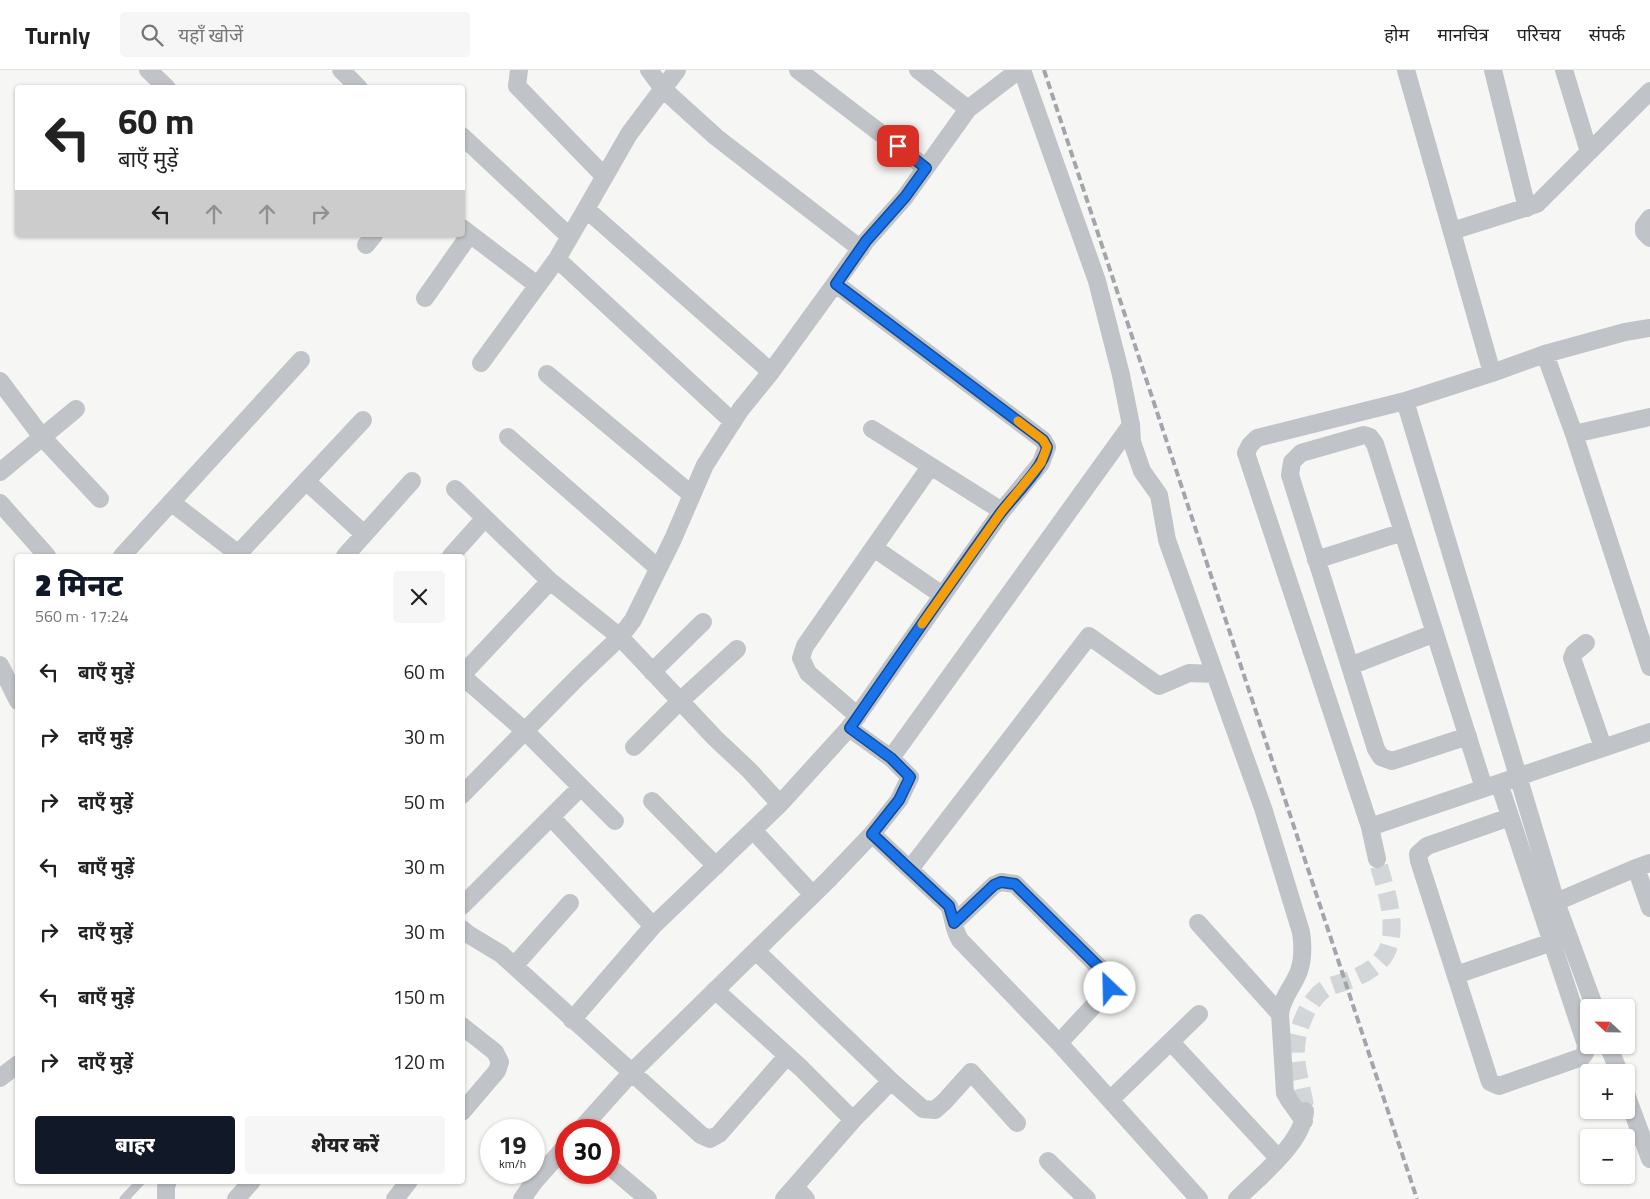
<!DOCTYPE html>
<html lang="hi">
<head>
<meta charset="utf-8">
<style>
  body { margin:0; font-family:"Titillium Web","Noto Sans Devanagari",sans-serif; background:#f6f6f6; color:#222; height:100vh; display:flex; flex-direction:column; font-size:19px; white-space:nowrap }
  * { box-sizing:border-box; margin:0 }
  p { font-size:16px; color:#767676 }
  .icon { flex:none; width:28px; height:28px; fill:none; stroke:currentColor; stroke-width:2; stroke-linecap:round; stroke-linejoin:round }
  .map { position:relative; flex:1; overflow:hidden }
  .details { position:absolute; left:15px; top:484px; width:450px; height:630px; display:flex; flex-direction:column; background:#fff; border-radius:5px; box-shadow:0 1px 4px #0004 }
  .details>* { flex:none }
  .banner { position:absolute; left:15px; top:15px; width:450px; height:152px; border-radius:5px; box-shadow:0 1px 4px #0004; background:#fff; color:#222; overflow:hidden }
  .needle { width:32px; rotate:292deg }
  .controls { position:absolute; left:1580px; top:929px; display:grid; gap:10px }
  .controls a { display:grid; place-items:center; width:55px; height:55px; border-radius:5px; background:#fff; box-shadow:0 1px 4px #0004; font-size:25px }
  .speed { position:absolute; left:480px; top:1049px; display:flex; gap:10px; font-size:25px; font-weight:700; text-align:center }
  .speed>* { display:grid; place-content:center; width:65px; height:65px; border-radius:50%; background:#fff; box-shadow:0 1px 4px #0004; line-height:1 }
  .speed small { font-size:12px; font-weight:400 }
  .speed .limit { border:8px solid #d22; background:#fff; color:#111 }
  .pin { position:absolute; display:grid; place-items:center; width:42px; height:42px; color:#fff; margin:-21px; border-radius:10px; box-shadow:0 2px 8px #0006 }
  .me { position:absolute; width:55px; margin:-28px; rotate:336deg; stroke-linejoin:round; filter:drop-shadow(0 0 4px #0008) }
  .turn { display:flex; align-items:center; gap:18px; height:105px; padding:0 20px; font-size:22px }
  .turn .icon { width:65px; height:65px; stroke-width:2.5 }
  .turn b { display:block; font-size:35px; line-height:42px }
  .lanes { display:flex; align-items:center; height:48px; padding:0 20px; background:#0003; justify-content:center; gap:25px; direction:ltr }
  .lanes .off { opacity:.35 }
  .round { display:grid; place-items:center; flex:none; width:52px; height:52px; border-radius:5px; background:#f6f6f6 }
  .headline { display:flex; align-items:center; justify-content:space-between; height:85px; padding:0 20px }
  h1 { font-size:30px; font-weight:800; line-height:38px; color:#111827 }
  .button { display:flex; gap:10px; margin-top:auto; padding:10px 20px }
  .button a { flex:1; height:58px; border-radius:5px; background:#111827; color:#fff; font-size:20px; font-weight:800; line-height:58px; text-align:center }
  .button a+a { background:#f6f6f6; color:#222 }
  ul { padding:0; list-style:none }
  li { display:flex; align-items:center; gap:15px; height:65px; padding:0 20px }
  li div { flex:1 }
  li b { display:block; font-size:19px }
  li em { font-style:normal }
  header { display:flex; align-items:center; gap:30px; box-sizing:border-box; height:70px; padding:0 25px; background:#fff; border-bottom:1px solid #e0e0e0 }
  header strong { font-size:24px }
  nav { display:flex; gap:28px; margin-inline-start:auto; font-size:18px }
  .search { width:350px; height:45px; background:#f6f6f6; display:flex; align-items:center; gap:12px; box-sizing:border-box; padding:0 18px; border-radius:5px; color:#767676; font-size:19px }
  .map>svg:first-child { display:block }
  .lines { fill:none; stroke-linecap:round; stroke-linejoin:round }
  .street-tunnel { stroke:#d2d6d8; stroke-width:18; stroke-dasharray:18 9; stroke-linecap:butt }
  .lane { stroke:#c0c3c7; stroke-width:9 }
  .street { stroke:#c0c3c7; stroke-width:18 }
  .rail { stroke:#a2a6ac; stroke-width:4; stroke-dasharray:8 4; stroke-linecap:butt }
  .route-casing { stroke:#114b97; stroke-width:12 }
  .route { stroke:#1a73e8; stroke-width:9 }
  .slow { stroke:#f59e0b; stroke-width:9 }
</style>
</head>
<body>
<header>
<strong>Turnly</strong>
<div class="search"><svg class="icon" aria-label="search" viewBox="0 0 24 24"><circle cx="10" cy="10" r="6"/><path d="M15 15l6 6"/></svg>यहाँ खोजें</div>
<nav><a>होम</a><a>मानचित्र</a><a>परिचय</a><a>संपर्क</a></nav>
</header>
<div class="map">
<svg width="1650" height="1129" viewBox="0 0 1650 1129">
  <rect width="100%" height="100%" fill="#f6f7f4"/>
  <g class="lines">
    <path class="street-tunnel" d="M1305,1036C1302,1019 1295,995 1296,979C1296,960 1309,929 1325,919C1330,916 1338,914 1344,912C1364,905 1385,895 1390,872C1396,845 1384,815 1377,789"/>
    <path class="lane" d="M124,1129L141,1111"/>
    <path class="street" d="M148,0L167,18
      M341,0L359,18
      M519,0L517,16L604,106
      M649,0L663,19L716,67L861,179
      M677,0L629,64L586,139L771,302
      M798,0L926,98
      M918,0L968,39
      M1022,0L1097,211L1121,305L1131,355L1132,372L1142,401L1159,425L1167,470L1263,738L1301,862C1303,875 1303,889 1299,901C1293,917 1282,927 1280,944L1285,1023L1289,1030L1304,1051
      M1406,0L1492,303
      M1493,0L1527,138
      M1564,0L1589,82
      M462,66L569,166
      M586,139L557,189L733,352
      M1650,148L1644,156V162L1650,168
      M462,158L537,215
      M1452,161L1537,134L1650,21
      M366,175L374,165
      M425,228L470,164
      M1545,284L1574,364L1650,597
      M481,293L557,189
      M547,304L692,425
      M0,311L42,367L100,429
      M1405,331L1556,832L1595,938
      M363,350L306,411L364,464
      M872,359L1002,441
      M1574,364L1650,347
      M508,367L658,498
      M0,402L76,339
      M455,419L550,511L620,567L715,668L749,700L780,734
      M171,432L241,486
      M0,433L47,486
      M874,478L942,525
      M238,484L306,411
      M122,486L301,290
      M345,486L412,411
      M451,486L485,448
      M1316,490L1403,462
      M1586,573L1574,583L1572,588L1603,677
      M0,595L18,631
      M1350,596L1435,563
      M652,602L703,552
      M462,605L550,511
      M462,606L525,661L615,751
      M858,646L808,603L801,588L805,576L930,397
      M1468,666L1392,691L1381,687L1376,679L1290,405L1292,392L1301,383L1364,365L1370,367L1375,374L1484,718
      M634,677L680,631L737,579
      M891,688L1131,355
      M1499,713L1586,975L1585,983L1582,987L1499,1016L1490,1012L1419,791L1418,784L1427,776L1510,747
      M462,725L578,607L620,567L633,550L673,469L705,395L741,339L771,302L866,171L905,127L968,39L1019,0
      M652,731L716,796
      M551,747L653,856
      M1370,757L1650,662
      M753,760L813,825
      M872,764L949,836C954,848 953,859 960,870L1059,973L1199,1129
      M1377,789L1370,757L1246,383L1250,375L1257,368L1405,331L1492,303L1545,284L1625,262L1650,258
      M1636,798L1650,838
      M910,799L1089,566L1159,616L1189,603L1215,604
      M1556,832L1636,798L1650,793
      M462,836L581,717
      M954,853L994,815L1001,812L1015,814L1110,908V918L1059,973
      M1198,853L1280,944
      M462,859L468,864L501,884L701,1065L710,1069L719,1064L787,986
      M756,881L891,1011L923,1039L935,1040L945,1031L971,1002L1017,1053
      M514,896L570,833
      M1456,905L1552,872
      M715,920L801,998L853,1050L784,1129
      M572,950L653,856L780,734L849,658L1002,441L1041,393L1047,377L1043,370L836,214
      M462,956L495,982L500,992L497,1001L462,1042
      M1171,972L1278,1088
      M1608,975L1619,1002
      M0,1008L18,994
      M1626,1024L1650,1089
      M1110,1030L1199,944
      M853,1050L891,1011
      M580,1060L632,1002L828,810L872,764L899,730L910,707L891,688L849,658
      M1048,1091L1087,1129
      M609,1096L648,1129
      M795,1117L806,1129
      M166,1129V1117L168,1111
      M236,1129L252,1111
      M395,1129L409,1111
      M522,1129L534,1112L566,1076
      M1237,1129C1259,1107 1303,1073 1305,1041"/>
    <path class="rail" d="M1044,0L1417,1129"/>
  </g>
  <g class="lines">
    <g class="route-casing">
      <path id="route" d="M898,76L926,98L905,127L866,171L836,214L1043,370L1047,377C1043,399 1013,426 999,445C948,516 899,587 850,658L891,688L910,707L899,730L872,764L949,836L954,853L994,815L1001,812L1015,814L1110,908V918"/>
    </g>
    <use href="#route" class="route"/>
    <path class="slow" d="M922,554L1002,441L1041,393L1047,377L1043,370L1018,351"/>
  </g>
</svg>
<div class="controls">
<a><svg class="needle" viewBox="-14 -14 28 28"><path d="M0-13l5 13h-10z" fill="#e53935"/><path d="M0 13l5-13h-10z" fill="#767676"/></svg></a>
<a>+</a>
<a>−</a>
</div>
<div class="speed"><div>19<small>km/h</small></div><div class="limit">30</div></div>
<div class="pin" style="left:898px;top:76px;background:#d93025"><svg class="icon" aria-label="arrive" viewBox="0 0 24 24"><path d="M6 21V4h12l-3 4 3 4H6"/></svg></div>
<svg class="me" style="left:1110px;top:918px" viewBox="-20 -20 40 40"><circle r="19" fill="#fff"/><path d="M0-13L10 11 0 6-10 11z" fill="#1a73e8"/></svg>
<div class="banner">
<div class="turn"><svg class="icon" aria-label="left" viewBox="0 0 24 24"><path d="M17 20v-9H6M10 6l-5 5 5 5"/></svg><div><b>60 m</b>बाएँ मुड़ें</div></div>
<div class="lanes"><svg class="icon" aria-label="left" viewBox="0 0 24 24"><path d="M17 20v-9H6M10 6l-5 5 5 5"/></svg><svg class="icon off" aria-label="ahead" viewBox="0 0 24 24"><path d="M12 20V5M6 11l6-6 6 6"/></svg><svg class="icon off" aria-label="ahead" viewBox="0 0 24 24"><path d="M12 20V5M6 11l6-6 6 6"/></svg><svg class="icon off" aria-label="right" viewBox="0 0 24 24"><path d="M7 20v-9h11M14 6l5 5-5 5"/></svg></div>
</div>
<section class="details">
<div class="headline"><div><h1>2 मिनट</h1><p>560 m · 17:24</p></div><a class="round"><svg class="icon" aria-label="close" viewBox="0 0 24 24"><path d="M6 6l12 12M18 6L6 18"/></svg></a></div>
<ul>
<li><svg class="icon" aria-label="left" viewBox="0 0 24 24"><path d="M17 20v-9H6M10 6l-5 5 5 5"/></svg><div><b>बाएँ मुड़ें</b></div><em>60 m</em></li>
<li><svg class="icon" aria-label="right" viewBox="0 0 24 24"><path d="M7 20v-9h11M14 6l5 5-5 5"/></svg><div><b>दाएँ मुड़ें</b></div><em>30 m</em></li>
<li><svg class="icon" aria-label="right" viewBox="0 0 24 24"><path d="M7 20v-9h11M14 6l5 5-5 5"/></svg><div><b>दाएँ मुड़ें</b></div><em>50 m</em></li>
<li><svg class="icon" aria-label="left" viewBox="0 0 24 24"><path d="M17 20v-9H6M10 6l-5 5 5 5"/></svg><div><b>बाएँ मुड़ें</b></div><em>30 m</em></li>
<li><svg class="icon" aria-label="right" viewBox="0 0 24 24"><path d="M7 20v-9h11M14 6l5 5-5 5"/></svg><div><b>दाएँ मुड़ें</b></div><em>30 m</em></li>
<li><svg class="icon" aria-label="left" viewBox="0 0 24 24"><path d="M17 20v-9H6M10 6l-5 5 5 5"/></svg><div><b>बाएँ मुड़ें</b></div><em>150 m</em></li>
<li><svg class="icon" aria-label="right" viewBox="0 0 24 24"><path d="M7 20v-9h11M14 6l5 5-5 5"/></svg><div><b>दाएँ मुड़ें</b></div><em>120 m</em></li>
</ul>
<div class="button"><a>बाहर</a><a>शेयर करें</a></div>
</section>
</div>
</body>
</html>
